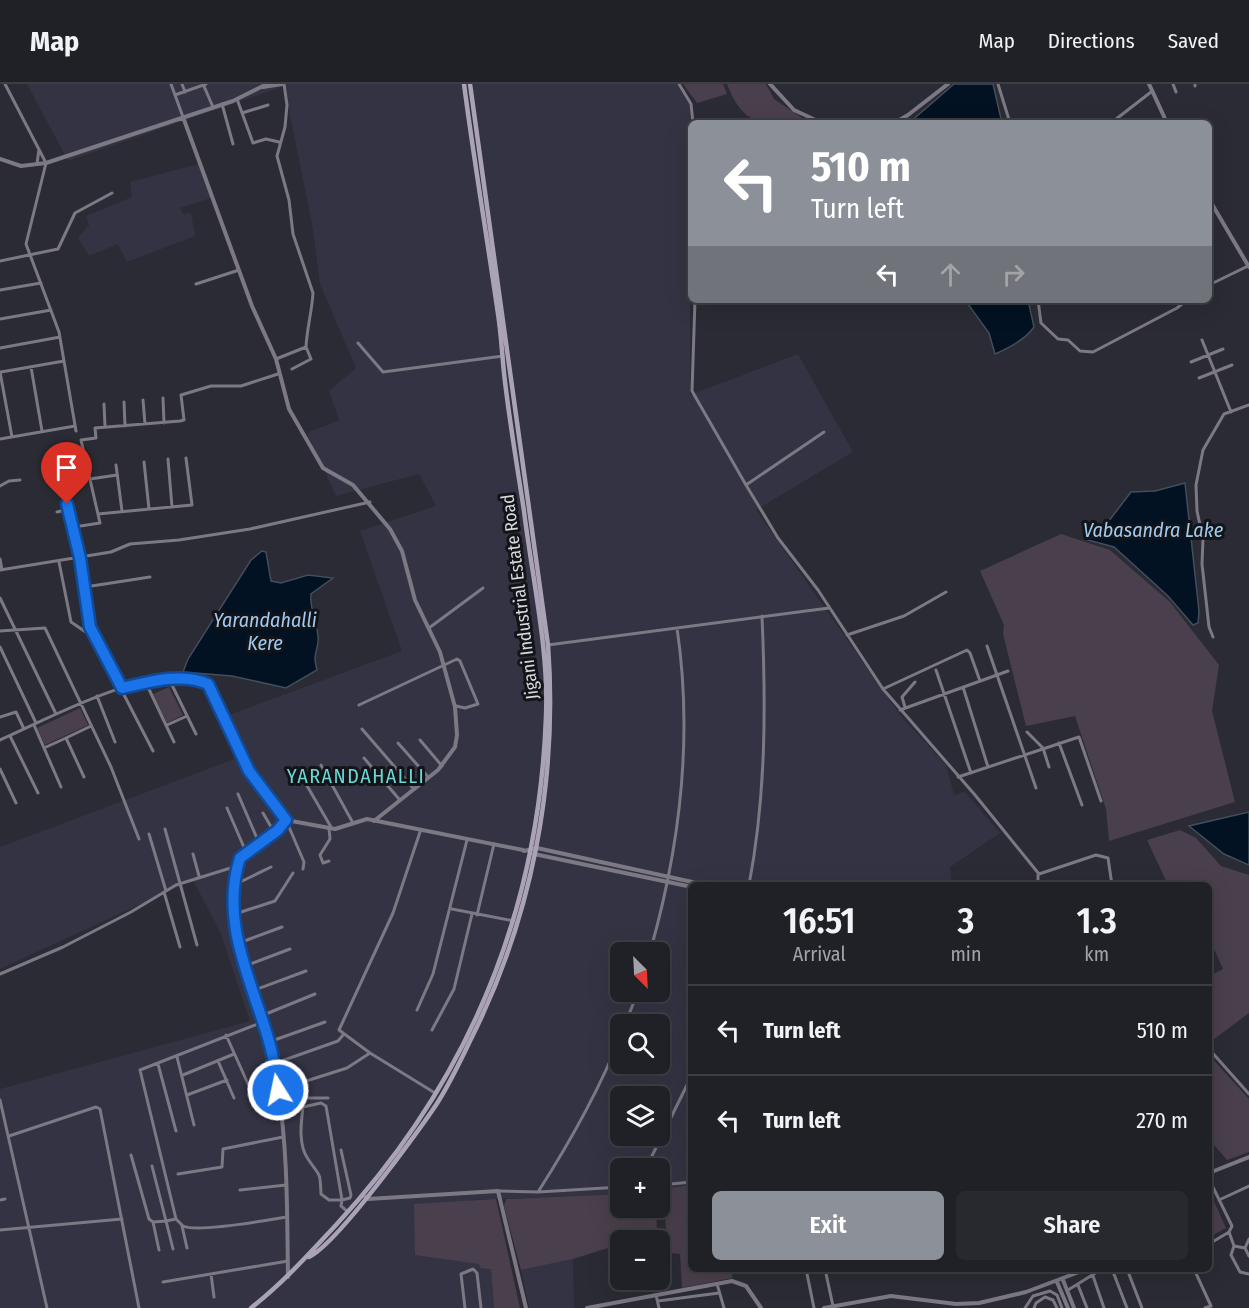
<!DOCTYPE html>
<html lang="en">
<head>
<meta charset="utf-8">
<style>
  body { margin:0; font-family:"Fira Sans Condensed",sans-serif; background:#28282f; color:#f1f3f6; height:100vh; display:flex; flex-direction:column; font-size:22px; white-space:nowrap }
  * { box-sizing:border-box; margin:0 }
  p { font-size:20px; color:#a2a3a7 }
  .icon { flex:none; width:33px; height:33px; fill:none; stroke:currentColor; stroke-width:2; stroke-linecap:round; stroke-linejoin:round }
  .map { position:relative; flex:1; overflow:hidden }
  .side { position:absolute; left:688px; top:798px; width:524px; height:390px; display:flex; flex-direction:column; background:#202027; border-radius:9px; box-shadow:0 6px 24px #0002,0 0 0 2px #3d3e44 }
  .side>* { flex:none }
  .guide { position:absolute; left:688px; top:36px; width:524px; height:183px; border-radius:9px; box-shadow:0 6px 24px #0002,0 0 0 2px #3d3e44; background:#8c9099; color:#fff; overflow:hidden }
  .needle { width:39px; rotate:156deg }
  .fabs { position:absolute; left:610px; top:858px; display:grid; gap:12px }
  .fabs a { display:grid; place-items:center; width:60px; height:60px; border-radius:9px; background:#202027; box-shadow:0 6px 24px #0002,0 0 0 2px #3d3e44; font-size:30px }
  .pin { position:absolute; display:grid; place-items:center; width:51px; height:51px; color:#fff; margin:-62px -26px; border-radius:50% 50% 50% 0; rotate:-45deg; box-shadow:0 0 6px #0007 }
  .pin .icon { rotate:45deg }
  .me { position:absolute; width:66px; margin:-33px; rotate:350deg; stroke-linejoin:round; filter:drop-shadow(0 0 4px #0008) }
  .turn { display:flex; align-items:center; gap:21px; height:126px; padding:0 24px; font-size:27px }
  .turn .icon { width:78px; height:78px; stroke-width:2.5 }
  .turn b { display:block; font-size:42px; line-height:51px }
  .lanes { display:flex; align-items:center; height:57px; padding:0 24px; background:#0003; justify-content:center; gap:30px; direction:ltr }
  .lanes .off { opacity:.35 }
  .eta { display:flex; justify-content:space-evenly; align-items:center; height:102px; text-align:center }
  .eta b { font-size:36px; font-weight:600; line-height:42px }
  .primary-button { display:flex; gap:12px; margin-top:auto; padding:12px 24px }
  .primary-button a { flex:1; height:69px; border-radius:9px; background:#8c9099; color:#fff; font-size:24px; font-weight:600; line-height:69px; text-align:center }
  .primary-button a+a { background:#28282f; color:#f1f3f6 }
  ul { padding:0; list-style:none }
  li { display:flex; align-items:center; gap:18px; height:90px; padding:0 24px; border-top:2px solid #3d3e44 }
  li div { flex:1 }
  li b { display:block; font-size:22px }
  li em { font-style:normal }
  header { display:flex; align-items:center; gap:36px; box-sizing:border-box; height:84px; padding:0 30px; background:#202027; border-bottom:2px solid #3d3e44 }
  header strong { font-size:28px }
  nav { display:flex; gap:33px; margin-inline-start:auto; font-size:21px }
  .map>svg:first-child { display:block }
  .built { fill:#333343; fill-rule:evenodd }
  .green { fill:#4a3f4c }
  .water { fill:#021222; stroke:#424e5b; stroke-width:1.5 }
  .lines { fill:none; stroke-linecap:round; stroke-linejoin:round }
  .minor { stroke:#7c7884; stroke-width:3 }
  .tertiary { stroke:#7c7884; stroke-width:4 }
  .secondary { stroke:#aaa3b6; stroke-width:4.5 }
  .route-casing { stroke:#114b97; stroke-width:15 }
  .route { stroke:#1a73e8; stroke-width:10 }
  .labels { text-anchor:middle; stroke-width:6; stroke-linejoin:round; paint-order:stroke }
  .street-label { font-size:18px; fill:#d8d9df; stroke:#131418 }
  .water-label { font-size:20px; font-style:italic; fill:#a0caf1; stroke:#131418 }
  .neighbourhood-label { font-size:20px; letter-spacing:1.5px; fill:#6bd7d5; stroke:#131418 }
</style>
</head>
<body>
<header>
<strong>Map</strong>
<nav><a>Map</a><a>Directions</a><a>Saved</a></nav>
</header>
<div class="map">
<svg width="1249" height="1224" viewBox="0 0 1249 1224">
  <rect width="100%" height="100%" fill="#2a2b34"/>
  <path class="built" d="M27,0H677L690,22V311L798,270L853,368L756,426L900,631L946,681L954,711L965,708L1000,749L950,783L952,801H692L691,1101L660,1105V1084H621V1110L471,1116L491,1185L494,1224H0V1005L250,937L221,850L193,796L0,885V763L245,671L229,631L402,567L360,447L436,422L419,390L336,412L307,349L339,336L329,307L356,284L320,200L312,140L284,2L68,77ZM621,868H660V908H621ZM621,940H660V980H621ZM621,1012H660V1052H621Z
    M198,80L211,114L180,124L183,130L191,129L195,152L127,178L118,160L89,172L78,154L89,141L86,132L132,113L130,98Z
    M573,1175L574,1224H529L521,1186Z"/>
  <path class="green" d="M683,0H723L727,10L697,19Z
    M727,0H766L774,15L810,39C766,39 745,47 727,0Z
    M1061,450L1110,466L1170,518L1219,581L1212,627L1235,718L1109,757L1106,725L1075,632L1026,642L1003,550L1004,541L980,487Z
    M169,603L183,631L167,639L153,610Z
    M80,624L88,641L45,661L37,644Z
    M1180,746L1196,754L1221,782L1249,791V929L1209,959V892L1223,885L1209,854V801H1168L1147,756Z
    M1209,971L1249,1015V1068L1227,1076L1209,1055Z
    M691,1101L692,1185H732V1194L682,1204L680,1170L668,1169L664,1120H660V1105Z
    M1209,1106L1226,1144L1209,1153Z
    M621,1110V1124H656L657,1149L632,1156H621V1160L573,1175L521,1186L504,1122L506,1115Z
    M496,1115L520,1224H494L491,1185L480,1184L479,1180L415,1171L414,1120Z"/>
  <path class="water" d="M954,0H993L1002,39H909Z
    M965,216H1028L1034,243C1025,256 1009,264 995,270L989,249Z
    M1185,399L1199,527L1198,539L1193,541L1168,512L1114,463L1088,456L1102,446L1131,408L1155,407Z
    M262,467L266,468L271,497L281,499L308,491L333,494L311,510C309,527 320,544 318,558C316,573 313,569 317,586L286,604L232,592L183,588L188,575L251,476Z
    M1249,728V781L1224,770L1189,742Z"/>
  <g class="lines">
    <path class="minor" d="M5,0L46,79L26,160L59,248L76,347
      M171,0L183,33
      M182,0L185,8
      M203,0L213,23
      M679,0L691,20L693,39
      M998,0L1010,39
      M1173,0L1176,8
      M1195,0V2
      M175,11L206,0
      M237,15L253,59L266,55L279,58
      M222,20L233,60
      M242,29L268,21
      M1111,39L1151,8
      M37,80L39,65
      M0,177L58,165L75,129L112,109
      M196,200L239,186
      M1209,201L1248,182
      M0,206L41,199
      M695,216L692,307L746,401L778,454L818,506L883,605L975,711L1039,790L1096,771L1108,774L1112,801
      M1038,216L1041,239L1058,255L1068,256L1080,267L1093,268L1177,224L1187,216
      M0,235L51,226
      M1202,256L1231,328
      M358,259L383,288L503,272
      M0,264L60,253
      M276,275L306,263C307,244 312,227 313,209L293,150L289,116L277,72L285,43L287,21L284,0
      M1191,278L1223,265
      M31,283L42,347
      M292,285L311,275L306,263
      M0,288L12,353
      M1,288L64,277
      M1199,294L1232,281
      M163,314L164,339
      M143,316L145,340
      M124,318L125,342
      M104,320L105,343
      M0,355L75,342
      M168,375L172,423
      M144,378L149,425
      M116,381L122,427
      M90,395L117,391
      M746,401L824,348
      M0,402L9,397L20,396
      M62,409L72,432L89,543L153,667
      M57,428L65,426L70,431
      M98,430L192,421L186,374
      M74,443L100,439L81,356L96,354L95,344L180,337L184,336L181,311L211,302H241L278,290
      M0,475L2,486
      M59,478L71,538L93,553
      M0,486L111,468L130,460L179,456L250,445L370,418
      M85,503L150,493
      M0,514L56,630
      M429,544L483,504
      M0,547L45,544L111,683L139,755
      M847,551L904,532L946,508
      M1213,553L1209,543L1202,480L1203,455L1197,427L1196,401L1203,366L1224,330L1249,321
      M548,561L829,524
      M987,562L1036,704
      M0,563L36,639
      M936,586L971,689
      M169,595L196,650
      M146,599L174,658
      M963,603L988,683
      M883,605L967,566L970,569L980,597
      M97,612L115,658
      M359,621L457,575L460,577L478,620L465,624L456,622
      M905,623L902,613L915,598
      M900,626L1008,587
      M0,633L16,628L24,645
      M34,641L61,703
      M167,641L187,632
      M362,645L413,704
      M1027,648L1043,664L1049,683
      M10,652L38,709
      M66,654L91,642
      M0,656C51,634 154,575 208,600L249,687L286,736L304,778L303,785
      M420,656L442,682
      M398,659L428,693
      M1059,659L1082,721
      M44,664L66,654L84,693
      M364,674L399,715
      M321,681L353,739
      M0,685L16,719
      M299,688L331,743
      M958,693L1079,653L1101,717
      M238,710L259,759
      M227,724L246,768
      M263,729L274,748
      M329,744L330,755L320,771L323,779L329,777
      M165,745L197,861
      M420,748L393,829L339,946L370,969L435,1009
      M149,750L166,807
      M193,770L199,792
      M1038,790V801
      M234,801L271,783
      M749,801C766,712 766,623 762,532
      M164,808L180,863
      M452,825L514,837
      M235,830L275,817L293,789
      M477,831L494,760
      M239,859L282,843
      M650,868C680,763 693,652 677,544
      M245,882L290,865
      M0,890L63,863L131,828L176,801L237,782
      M252,907L306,887
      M417,926L433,890L467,756
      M261,932L315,910
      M263,938L140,986L176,1135C177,1136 182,1141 183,1142C197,1149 269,1136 287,1133
      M625,940L638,908
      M432,946L454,905L472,830
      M226,951L253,1011
      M269,958L325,938
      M1209,965L1249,1010
      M177,973L194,1041
      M218,977L234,1014
      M158,980L176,1047
      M273,980L338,957L343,951
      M183,991L234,970
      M278,1006L347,984L370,969
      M187,1011L227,996
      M0,1016L47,1224
      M280,1019L301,1014H328
      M9,1052L96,1023L100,1025L139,1224
      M341,1066L351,1111L350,1114L342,1116L326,1022L321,1019L303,1023C301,1039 298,1061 308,1075C320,1093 320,1086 321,1110L329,1116H342L341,1122L348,1128
      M131,1071L149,1135L153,1138L166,1137L173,1165
      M152,1082L166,1137L176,1135
      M646,1084L692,991
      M178,1090L222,1083L223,1065L283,1053
      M1209,1095L1232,1142L1229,1148L1234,1162L1231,1171L1240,1188L1249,1190
      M660,1101L692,1098
      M240,1106L286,1101
      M498,1107L538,1108L621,1103
      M538,1108C570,1058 599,1007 621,951
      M0,1116L5,1115
      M1219,1116L1249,1102
      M153,1138L159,1166
      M182,1142L187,1164
      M0,1146L122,1135
      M1209,1160L1229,1148
      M1234,1162L1245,1164L1249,1172
      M1245,1164L1249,1155
      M806,1185L814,1224
      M825,1185L833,1222
      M1112,1185L1127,1224
      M1127,1185L1142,1224
      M1194,1185L1211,1222L1205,1224
      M211,1190L214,1213
      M1093,1192L1104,1224
      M163,1198L288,1177
      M717,1200L724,1224
      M1078,1201L1087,1224
      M1068,1206L1102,1185
      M656,1211L659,1224
      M658,1217L719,1209
      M465,1224L461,1190L473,1185L477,1189L481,1224
      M1025,1224L1033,1212L1050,1207L1057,1211L1062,1224
      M1034,1224L1036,1219L1045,1213L1053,1216L1057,1224"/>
    <path class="tertiary" d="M770,0L794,26L822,39
      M1149,0L1167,39
      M263,3L282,0
      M183,33L252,222L276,275L289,325L323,384L353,401L390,445L402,467L415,516L440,568L455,623L457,651L455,663L438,686L374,737
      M894,39L908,31L948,0
      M0,75L21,82L46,79L233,17L267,0
      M1209,115L1249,183
      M524,767L537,764L706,801
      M534,770L692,803
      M1209,1089L1249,1073
      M364,1112L368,1115L498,1107L526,1224
      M288,1193C287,1131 288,1067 278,1005C276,991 274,975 270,960C252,898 219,839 240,774L277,746L286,736L335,745L367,735L523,766
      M1063,1196L1074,1224
      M1057,1198L1068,1224
      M587,1224L732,1197L746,1202L761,1224
      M824,1224L891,1212L956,1220L979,1219L1026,1208L1087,1185"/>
    <path class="secondary" d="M309,1173C330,1163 375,1104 391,1083C406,1063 422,1042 436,1021C449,1001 460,978 470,957C532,834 558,698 548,561L470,0
      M251,1224C283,1199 308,1171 336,1141C469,997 539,828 546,632C549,566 532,493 524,427C517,381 509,335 504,289C502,269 501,249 498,230C487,153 474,77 464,0"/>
  </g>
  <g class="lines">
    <g class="route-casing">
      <path id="route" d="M67,420L80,474L90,543L122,604C149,598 182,588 208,600L249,687L286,736L278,746L240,774C219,839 253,899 270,961C274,975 275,991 278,1006"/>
    </g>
    <use href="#route" class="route"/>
  </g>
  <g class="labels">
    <g class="street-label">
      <text transform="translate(520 513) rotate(-97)" y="6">Jigani Industrial Estate Road</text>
    </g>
    <g class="water-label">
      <text x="1153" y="453">Vabasandra Lake</text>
      <text x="265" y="543">Yarandahalli<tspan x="265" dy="23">Kere</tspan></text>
    </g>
    <g class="neighbourhood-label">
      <text x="356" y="699">YARANDAHALLI</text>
    </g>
  </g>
</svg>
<div class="fabs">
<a><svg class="needle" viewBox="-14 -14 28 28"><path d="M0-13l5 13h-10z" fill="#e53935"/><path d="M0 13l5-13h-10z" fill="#a2a3a7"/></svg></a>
<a><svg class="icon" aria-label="search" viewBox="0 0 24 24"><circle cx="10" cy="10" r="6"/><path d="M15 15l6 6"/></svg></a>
<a><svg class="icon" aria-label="layers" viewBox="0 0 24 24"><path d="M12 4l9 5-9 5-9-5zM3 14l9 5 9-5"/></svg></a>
<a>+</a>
<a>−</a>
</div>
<div class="pin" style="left:67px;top:420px;background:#d93025"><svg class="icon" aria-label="arrive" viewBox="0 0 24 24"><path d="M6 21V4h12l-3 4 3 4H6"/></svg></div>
<svg class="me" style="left:278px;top:1006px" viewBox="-20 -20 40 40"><circle r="17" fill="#1a73e8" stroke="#fff" stroke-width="3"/><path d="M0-11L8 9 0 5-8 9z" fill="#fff"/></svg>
<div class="guide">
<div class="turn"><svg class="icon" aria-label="left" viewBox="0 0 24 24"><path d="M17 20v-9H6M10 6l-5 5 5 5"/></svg><div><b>510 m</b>Turn left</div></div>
<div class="lanes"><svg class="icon" aria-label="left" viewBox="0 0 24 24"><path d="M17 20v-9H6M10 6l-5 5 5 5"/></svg><svg class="icon off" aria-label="ahead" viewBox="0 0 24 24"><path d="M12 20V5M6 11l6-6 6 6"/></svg><svg class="icon off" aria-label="right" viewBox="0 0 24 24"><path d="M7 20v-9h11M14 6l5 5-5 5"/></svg></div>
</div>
<section class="side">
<div class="eta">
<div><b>16:51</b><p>Arrival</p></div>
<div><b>3</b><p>min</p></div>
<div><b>1.3</b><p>km</p></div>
</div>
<ul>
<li><svg class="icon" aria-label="left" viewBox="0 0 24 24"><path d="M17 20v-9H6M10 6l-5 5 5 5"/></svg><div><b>Turn left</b></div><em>510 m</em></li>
<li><svg class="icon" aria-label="left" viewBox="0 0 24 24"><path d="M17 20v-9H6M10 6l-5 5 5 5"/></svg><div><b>Turn left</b></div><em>270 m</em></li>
</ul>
<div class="primary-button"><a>Exit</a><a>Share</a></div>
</section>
</div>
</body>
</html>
